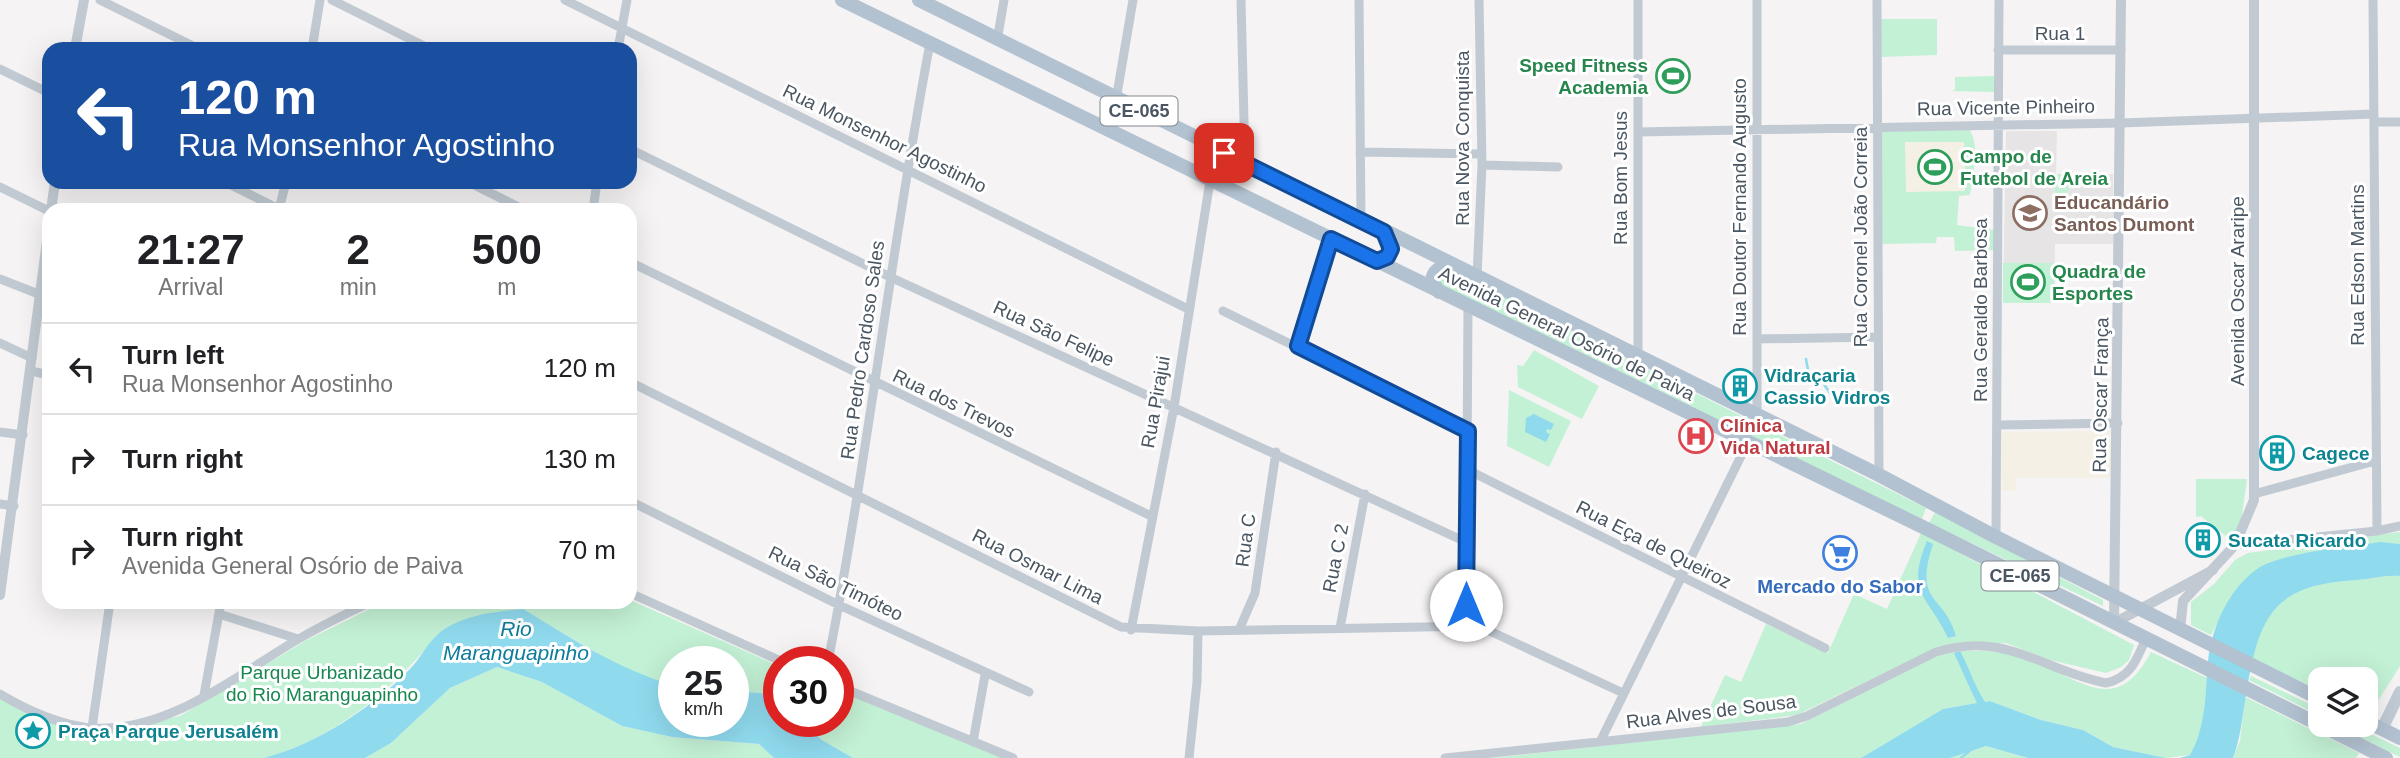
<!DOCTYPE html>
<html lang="en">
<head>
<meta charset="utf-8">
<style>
  body { margin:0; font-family:Arial,sans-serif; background:#f6f6f6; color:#202124; height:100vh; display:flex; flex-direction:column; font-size:26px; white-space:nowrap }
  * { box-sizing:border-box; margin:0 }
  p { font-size:23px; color:#757577 }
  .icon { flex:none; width:38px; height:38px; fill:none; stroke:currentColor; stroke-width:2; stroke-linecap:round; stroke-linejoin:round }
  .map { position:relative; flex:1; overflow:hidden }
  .sheet { position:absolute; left:42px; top:203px; width:595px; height:406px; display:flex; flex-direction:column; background:#fff; border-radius:21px; box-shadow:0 7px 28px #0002 }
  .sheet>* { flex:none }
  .top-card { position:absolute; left:42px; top:42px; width:595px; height:147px; border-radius:21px; box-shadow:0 7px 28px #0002; background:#1a4fa0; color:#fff; overflow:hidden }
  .buttons { position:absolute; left:2308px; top:667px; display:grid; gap:14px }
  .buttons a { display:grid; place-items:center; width:70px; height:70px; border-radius:14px; background:#fff; box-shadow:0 7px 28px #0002; font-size:35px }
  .speed { position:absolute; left:658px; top:646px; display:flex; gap:14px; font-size:35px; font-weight:700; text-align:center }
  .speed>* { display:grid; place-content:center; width:91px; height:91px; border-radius:50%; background:#fff; box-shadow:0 7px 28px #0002; line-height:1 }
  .speed small { font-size:18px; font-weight:400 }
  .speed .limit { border:10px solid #d22; background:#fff; color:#111 }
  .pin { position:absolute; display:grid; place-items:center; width:60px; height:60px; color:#fff; margin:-30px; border-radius:14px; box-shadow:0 4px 10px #0006 }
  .me { position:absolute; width:77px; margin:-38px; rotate:0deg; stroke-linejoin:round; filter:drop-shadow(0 0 5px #0008) }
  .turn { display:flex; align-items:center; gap:24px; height:147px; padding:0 21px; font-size:32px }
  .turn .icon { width:91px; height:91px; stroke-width:2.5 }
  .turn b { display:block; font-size:49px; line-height:60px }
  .eta { display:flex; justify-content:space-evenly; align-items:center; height:119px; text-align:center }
  .eta b { font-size:42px; font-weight:700; line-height:49px }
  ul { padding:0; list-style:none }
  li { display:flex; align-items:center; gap:21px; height:91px; padding:0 21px; border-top:2px solid #e0e0e0 }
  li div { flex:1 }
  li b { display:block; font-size:26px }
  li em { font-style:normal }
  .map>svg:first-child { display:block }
  .education { fill:#e6e4e5 }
  .green { fill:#c3f1d5 }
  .sand { fill:#f5f0e5 }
  .water { fill:#90daee }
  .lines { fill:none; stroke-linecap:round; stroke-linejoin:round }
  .stream { stroke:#90daee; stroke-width:2.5 }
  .minor { stroke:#c1cad2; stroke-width:9 }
  .tertiary { stroke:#c1cad2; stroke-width:10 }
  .secondary { stroke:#c1cbd6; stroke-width:12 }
  .primary { stroke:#b3c2d1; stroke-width:14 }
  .route-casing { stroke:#114b97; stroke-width:18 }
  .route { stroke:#1a73e8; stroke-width:12 }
  .labels { text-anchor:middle; stroke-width:6; stroke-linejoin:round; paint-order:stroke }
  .shield { fill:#fff; stroke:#808990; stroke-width:2 }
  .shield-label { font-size:18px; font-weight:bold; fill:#4a5661 }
  .street-label { font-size:19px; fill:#4a5661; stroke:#fff }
  .leisure-label { font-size:19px; font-weight:bold; fill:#27864d; stroke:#fff; text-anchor:start }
  .education-label { font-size:19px; font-weight:bold; fill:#785e54; stroke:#fff; text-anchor:start }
  .culture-label { font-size:19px; font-weight:bold; fill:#0d838f; stroke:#fff; text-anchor:start }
  .health-label { font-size:19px; font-weight:bold; fill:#be3a42; stroke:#fff; text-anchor:start }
  .shop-label { font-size:19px; font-weight:bold; fill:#366cbe; stroke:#fff }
  .park-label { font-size:19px; fill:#17864f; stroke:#fff }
  .water-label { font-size:21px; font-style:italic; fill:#0c7c9b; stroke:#fff }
</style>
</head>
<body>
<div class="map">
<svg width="2400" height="758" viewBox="0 0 2400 758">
  <rect width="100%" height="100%" fill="#f5f3f3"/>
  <path class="education" d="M2006,131H2057L2056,174H2113V244H2055L2054,303H2003Z"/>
  <path class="green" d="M1881,19H1937V55L1881,57Z
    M1995,76V92L1951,91L1955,90V77Z
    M1970,130C1980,149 1973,173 1970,195L1959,196L1957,225L1994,230V250L1955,251L1954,237H1937L1936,243L1882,244L1881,131Z
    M2055,174H2094L2093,183H2071L2066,194H2055Z
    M2003,263H2054V303H2003Z
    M1449,270L1926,508L1922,519L1439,285L1436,281L1440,272Z
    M1534,350L1599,386L1582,419L1518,387L1517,365L1523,366Z
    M1509,390L1571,421L1549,467L1507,446Z
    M2196,479H2247L2241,522L2232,541L2201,516L2196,517Z
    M1935,512L2103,600V606L1929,523Z
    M2400,532V544C2376,542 2354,547 2330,551C2258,563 2246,569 2211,635L2191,625V602L2214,584L2235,560L2248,553Z
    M1921,533L2134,645L2129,660L2121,667L2106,673L2050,660L2006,643L1939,646L1797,715L1701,727L1725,675L1741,682L1766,624L1828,653L1854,594L1887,609Z
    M2400,576V666L2376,704L2366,708V679H2320V690L2252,660C2264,598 2300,583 2357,580C2371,579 2385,575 2400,576Z
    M630,600L779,666V704L761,693L733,691V662H674V686L632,673L547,624L438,634C394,689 333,740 264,758H0V699L47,721L90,735L180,716L305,641L384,602Z
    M1960,651C1983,651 2003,650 2025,657C2077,676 2115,721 2151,652L2207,678L2201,738L2190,755L2166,758L2113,747L2083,730L2041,720L1990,701L1943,709L1861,758H1492L1801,724L1938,656Z
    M497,667L542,682L622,726L672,737L759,744L774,758H365L391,743L450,688Z
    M2251,676L2320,709V716L2249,680Z
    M838,691L1006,758H853L822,740L800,721H838Z
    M2245,697L2359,753L2356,758H2233L2240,741Z
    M2336,725H2352L2400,748V757Z
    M1986,746L2028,758H1950Z"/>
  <path class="sand" d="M1905,142H1964L1965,191L1906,192Z
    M2111,431V478H2016V491H2002L2001,432Z"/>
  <path class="water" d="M1534,414L1554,424L1551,430L1547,429L1546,432L1550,434L1546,442L1525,432L1526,418Z
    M1927,541L1933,544C1913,605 1944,593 1956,636L1948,638C1928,595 1905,594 1927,541Z
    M2381,542L2400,544V576C2385,575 2372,579 2357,580C2272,585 2259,616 2246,695C2242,717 2241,737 2233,758H2180L2190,755C2206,728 2205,694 2208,662C2211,628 2229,587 2260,567C2284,553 2351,546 2381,542Z
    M523,609C574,640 617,668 674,686V721H733V691L761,693L779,704V721H800L822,740L853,758H774L759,744L672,737L622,726L542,682L497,667L450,688L391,743L365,758H264C317,744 372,708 410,669C420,659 426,645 437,635C460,615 494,612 523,609Z
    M1960,651C1970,669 1974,685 1985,702L1990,701L2041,720L2083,730L2113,747L2166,758H2028L1986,746L1950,758H1861L1943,709L1977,703C1969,687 1962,670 1954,653Z"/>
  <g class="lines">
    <path class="stream" d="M1806,359L1810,381
      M1796,378L1823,383
      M1833,380L1823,383L1837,403
      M1961,758L1972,749"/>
    <path class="minor" d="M100,0L199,49
      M332,0L430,49
      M565,0L1188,309
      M1241,0L1245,162
      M1359,0L1361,220
      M1757,0V414
      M1877,0L1879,475
      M2373,0L2377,531
      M997,41L1004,0
      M312,49L320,0
      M618,49L627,0
      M1998,50H2121
      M0,69L49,93
      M1116,100L1133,0
      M2374,122H2400
      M1638,132L2121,123L2374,114
      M630,149L890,277L1466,542
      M1360,152L1482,154
      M1482,165L1558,167
      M225,182L281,210
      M468,182L525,210
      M0,187L49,211
      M279,209L286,182
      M593,210L597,182
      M630,262L1151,516
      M1477,277L1482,165L1479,0
      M0,279L41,295
      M1223,311L1468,431
      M1757,339L1878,337
      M0,343L32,358
      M1298,346L1331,239
      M1638,355V0
      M31,371L49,375
      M630,382L1121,627L1198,631L1479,626L1623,693
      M1997,425L2118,423
      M0,432L23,435
      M1468,470L1825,648
      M2254,494L2375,461
      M630,501L839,605L1029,692
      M0,504L14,506
      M1996,537L1999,0
      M2235,545L2377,531L2400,526
      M630,593L783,662
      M219,614L298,639
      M1466,626L1468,307
      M1340,628L1365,494
      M1131,630L1174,407L1210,181
      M1239,630L1255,593L1276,452
      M828,662C868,456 891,249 930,43
      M838,686L1013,758
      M0,694C27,710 64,727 95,728C168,732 236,676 295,641C319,627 345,614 371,602
      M204,695L221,602
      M92,728L110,602
      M973,742L985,675
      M1600,742L1748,442
      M1189,758L1197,682L1198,631
      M1445,758L1788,722L1807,716L1936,652C2007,630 2043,671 2106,683C2130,678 2137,660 2146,638"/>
    <path class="tertiary" d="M2121,0L2114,623L2213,570
      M75,49L84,0
      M51,210L55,182
      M0,595L49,226
      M2180,630L2183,601L2235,545L2254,500V0"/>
    <path class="secondary" d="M2382,729L2400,692"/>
    <path class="primary" d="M842,0L1927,529L2386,758
      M919,0L1879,475L1996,537L2320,699
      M1377,261L1387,257L1391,249L1384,231
      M1439,292L1432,281C1433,269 1442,266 1453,265
      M2366,721L2400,738"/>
  </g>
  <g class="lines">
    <g class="route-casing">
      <path id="route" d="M1224,153L1384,232L1391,249L1387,257L1377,261L1331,239L1298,346L1468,431L1466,605"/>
    </g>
    <use href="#route" class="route"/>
  </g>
  <defs>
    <g id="stadium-ring" transform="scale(1.75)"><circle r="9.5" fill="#fff" stroke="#2e9e5b" stroke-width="1.5"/><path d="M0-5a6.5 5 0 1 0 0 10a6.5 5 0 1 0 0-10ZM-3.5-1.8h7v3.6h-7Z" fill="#2e9e5b"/></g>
    <g id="school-ring" transform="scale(1.75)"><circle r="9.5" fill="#fff" stroke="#8d6e63" stroke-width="1.5"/><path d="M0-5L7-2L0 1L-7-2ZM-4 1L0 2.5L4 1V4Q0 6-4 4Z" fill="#8d6e63"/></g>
    <g id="building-ring" transform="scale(1.75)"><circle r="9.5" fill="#fff" stroke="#0f9aa8" stroke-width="1.5"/><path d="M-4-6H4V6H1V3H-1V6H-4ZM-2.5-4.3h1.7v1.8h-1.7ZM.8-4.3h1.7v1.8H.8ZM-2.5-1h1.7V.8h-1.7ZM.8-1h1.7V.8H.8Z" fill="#0f9aa8"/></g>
    <g id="hospital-ring" transform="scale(1.75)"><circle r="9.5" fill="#fff" stroke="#e0444e" stroke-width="1.5"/><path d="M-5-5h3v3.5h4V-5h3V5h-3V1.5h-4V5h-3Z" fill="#e0444e"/></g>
    <g id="supermarket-ring" transform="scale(1.75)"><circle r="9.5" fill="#fff" stroke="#3f7fe0" stroke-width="1.5"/><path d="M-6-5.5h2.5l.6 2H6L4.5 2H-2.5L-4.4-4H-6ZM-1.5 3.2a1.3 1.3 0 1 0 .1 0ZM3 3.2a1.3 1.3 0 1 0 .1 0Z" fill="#3f7fe0"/></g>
    <g id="sight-ring" transform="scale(1.75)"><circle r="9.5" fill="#fff" stroke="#0f9aa8" stroke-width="1.5"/><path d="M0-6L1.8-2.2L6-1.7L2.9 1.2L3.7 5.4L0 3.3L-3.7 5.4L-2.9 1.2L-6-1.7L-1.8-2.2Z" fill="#0f9aa8"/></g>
  </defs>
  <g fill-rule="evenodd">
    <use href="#stadium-ring" x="1673" y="76"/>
    <use href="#stadium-ring" x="1935" y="167"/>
    <use href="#school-ring" x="2030" y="213"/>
    <use href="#stadium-ring" x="2028" y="282"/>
    <use href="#building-ring" x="1740" y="386"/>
    <use href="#hospital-ring" x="1696" y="436"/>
    <use href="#building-ring" x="2277" y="453"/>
    <use href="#building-ring" x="2203" y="540"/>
    <use href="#supermarket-ring" x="1840" y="553"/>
    <use href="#sight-ring" x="33" y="731"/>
  </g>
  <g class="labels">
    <g class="shield">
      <rect x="1100.5" y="96.5" width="77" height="29" rx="5"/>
      <rect x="1981.5" y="561.5" width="77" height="29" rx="5"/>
    </g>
    <g class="shield-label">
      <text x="1139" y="117">CE-065</text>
      <text x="2020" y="582">CE-065</text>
    </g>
    <g class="street-label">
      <text x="2060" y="40">Rua 1</text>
      <text transform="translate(2006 107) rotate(-1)" y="7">Rua Vicente Pinheiro</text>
      <text transform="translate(885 138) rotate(26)" y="7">Rua Monsenhor Agostinho</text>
      <text transform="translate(1462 138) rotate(-90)" y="7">Rua Nova Conquista</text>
      <text transform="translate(1620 178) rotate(-90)" y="7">Rua Bom Jesus</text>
      <text transform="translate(1739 207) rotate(-90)" y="7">Rua Doutor Fernando Augusto</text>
      <text transform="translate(1860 237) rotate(-90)" y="7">Rua Coronel João Correia</text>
      <text transform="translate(2357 265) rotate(-90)" y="7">Rua Edson Martins</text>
      <text transform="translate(2237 291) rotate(-90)" y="7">Avenida Oscar Araripe</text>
      <text transform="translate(1980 310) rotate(-90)" y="7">Rua Geraldo Barbosa</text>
      <text transform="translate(1054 333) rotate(25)" y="7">Rua São Felipe</text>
      <text transform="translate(1567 333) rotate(26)" y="7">Avenida General Osório de Paiva</text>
      <text transform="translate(862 350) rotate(-82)" y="7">Rua Pedro Cardoso Sales</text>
      <text transform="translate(2100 395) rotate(-89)" y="7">Rua Oscar França</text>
      <text transform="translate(1155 402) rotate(-80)" y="7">Rua Pirajui</text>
      <text transform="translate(954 403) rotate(26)" y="7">Rua dos Trevos</text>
      <text transform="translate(1245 540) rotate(-82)" y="7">Rua C</text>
      <text transform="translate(1654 544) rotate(27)" y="7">Rua Eça de Queiroz</text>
      <text transform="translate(1335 558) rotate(-79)" y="7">Rua C 2</text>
      <text transform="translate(1038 566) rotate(27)" y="7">Rua Osmar Lima</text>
      <text transform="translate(836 583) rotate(26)" y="7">Rua São Timóteo</text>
      <text transform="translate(1711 711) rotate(-7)" y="7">Rua Alves de Sousa</text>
    </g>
    <g class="leisure-label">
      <text x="1648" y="72" text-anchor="end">Speed Fitness<tspan x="1648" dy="22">Academia</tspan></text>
      <text x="1960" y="163">Campo de<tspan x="1960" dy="22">Futebol de Areia</tspan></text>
      <text x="2052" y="278">Quadra de<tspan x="2052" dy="22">Esportes</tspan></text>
    </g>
    <g class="education-label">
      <text x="2054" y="209">Educandário<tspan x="2054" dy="22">Santos Dumont</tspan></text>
    </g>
    <g class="culture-label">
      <text x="1764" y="382">Vidraçaria<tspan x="1764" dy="22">Cassio Vidros</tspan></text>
      <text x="2302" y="460">Cagece</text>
      <text x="2228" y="547">Sucata Ricardo</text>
      <text x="58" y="738">Praça Parque Jerusalém</text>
    </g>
    <g class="health-label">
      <text x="1720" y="432">Clínica<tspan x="1720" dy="22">Vida Natural</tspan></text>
    </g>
    <g class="shop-label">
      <text x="1840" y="593">Mercado do Sabor</text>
    </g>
    <g class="park-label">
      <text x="322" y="679">Parque Urbanizado<tspan x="322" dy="22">do Rio Maranguapinho</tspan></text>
    </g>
    <g class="water-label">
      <text x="516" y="636">Rio<tspan x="516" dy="24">Maranguapinho</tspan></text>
    </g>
  </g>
</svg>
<div class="buttons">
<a><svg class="icon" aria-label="layers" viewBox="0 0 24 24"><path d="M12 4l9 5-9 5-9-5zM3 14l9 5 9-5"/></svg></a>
</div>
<div class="speed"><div>25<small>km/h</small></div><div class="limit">30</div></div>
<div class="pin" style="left:1224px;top:153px;background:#d93025"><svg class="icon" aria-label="arrive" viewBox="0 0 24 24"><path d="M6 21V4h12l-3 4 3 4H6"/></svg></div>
<svg class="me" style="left:1466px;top:605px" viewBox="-20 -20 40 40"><circle r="19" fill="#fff"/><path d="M0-13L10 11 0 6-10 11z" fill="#1a73e8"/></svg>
<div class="top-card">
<div class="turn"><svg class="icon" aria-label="left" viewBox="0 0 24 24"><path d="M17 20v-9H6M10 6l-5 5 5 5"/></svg><div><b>120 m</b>Rua Monsenhor Agostinho</div></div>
</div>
<section class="sheet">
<div class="eta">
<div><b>21:27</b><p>Arrival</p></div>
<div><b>2</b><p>min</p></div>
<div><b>500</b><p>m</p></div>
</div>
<ul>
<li><svg class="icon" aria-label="left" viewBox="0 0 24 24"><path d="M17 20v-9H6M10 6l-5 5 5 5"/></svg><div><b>Turn left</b><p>Rua Monsenhor Agostinho</p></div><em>120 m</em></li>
<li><svg class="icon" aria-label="right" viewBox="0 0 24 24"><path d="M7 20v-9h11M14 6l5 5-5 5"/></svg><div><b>Turn right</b></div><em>130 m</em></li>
<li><svg class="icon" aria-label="right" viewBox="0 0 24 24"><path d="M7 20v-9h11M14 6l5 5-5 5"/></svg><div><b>Turn right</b><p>Avenida General Osório de Paiva</p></div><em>70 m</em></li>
</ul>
</section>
</div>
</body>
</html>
